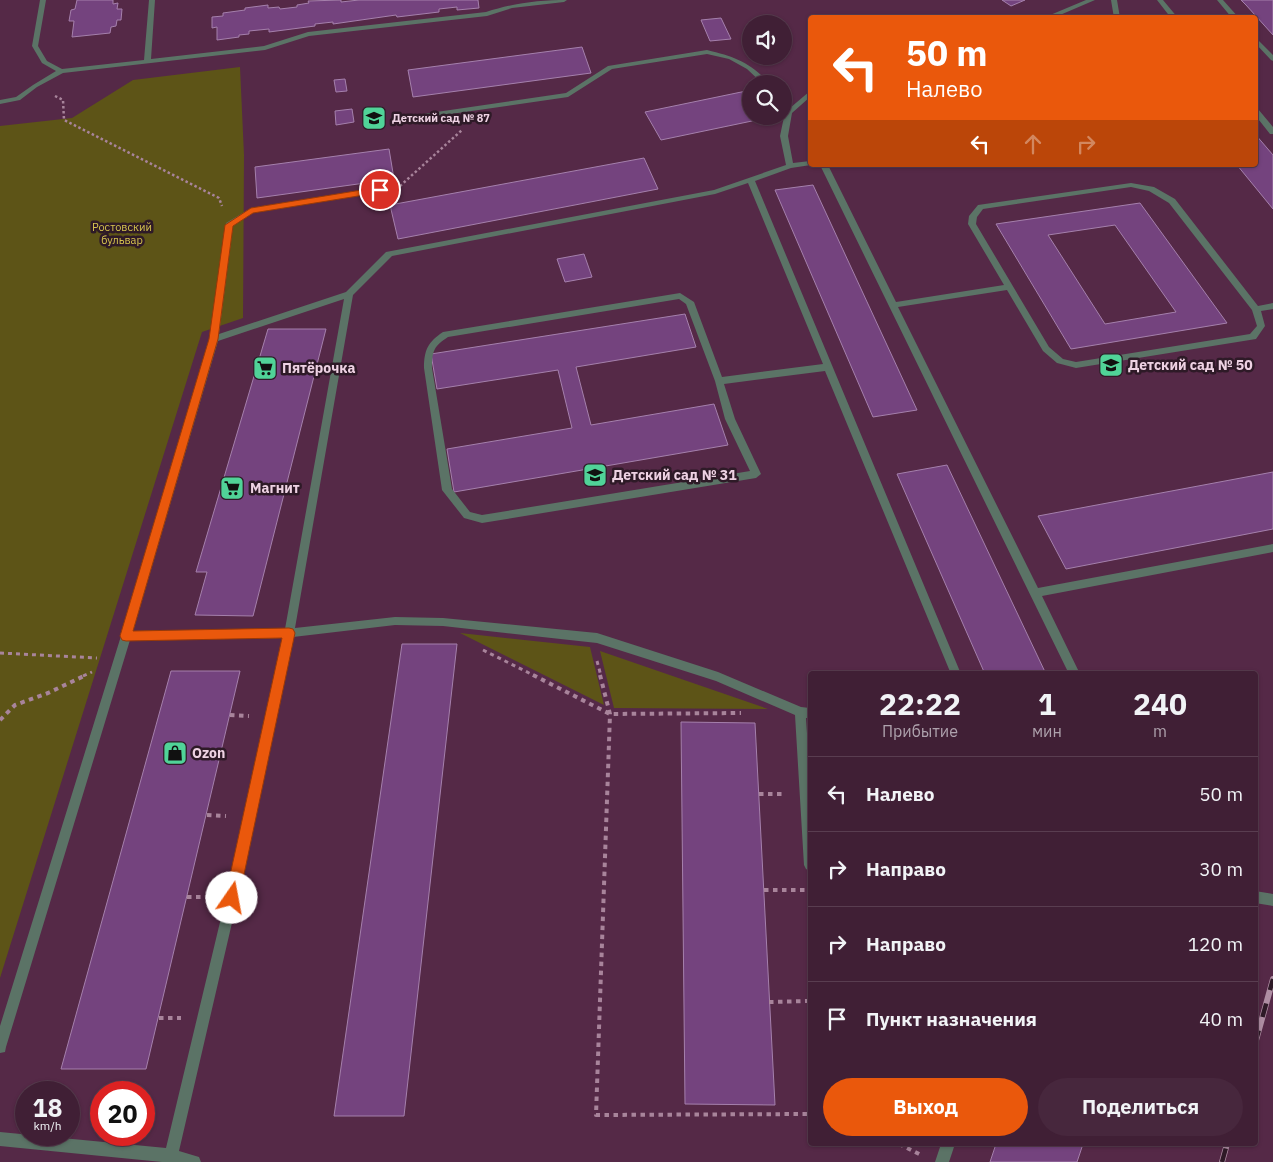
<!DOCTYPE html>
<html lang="ru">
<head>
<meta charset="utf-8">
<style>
  body { margin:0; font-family:"IBM Plex Sans",sans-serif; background:#47273d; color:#f1f3f6; height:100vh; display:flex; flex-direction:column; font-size:19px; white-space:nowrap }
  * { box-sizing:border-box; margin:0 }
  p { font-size:16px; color:#aea2ad }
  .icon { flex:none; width:28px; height:28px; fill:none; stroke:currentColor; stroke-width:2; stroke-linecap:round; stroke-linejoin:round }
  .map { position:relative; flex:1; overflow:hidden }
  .sheet { position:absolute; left:808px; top:671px; width:450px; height:475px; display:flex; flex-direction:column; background:#401f35; border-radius:5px; box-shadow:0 1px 4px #0004,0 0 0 1px #593d50 }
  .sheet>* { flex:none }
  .banner { position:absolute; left:808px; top:15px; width:450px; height:152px; border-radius:5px; box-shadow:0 1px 4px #0004,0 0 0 1px #593d50; background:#ea580c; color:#fff; overflow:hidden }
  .controls { position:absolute; left:742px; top:15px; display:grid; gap:10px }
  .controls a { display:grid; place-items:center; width:50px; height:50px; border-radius:50%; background:#401f35; box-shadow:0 1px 4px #0004,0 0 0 1px #593d50; font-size:25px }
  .speed { position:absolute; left:15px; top:1081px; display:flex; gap:10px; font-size:25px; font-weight:700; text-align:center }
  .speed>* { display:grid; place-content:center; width:65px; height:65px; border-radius:50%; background:#401f35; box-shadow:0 1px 4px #0004,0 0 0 1px #593d50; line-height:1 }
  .speed small { font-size:12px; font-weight:400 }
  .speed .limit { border:8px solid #d22; background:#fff; color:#111 }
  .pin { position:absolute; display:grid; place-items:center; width:42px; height:42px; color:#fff; margin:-21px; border:2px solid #fff; border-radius:50%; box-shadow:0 1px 5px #0007 }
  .me { position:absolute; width:55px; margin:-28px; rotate:12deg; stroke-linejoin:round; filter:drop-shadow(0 0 4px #0008) }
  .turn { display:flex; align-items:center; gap:18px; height:105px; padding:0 15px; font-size:22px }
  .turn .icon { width:65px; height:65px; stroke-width:2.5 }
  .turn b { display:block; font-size:35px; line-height:42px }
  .lanes { display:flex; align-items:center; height:48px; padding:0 15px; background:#0003; justify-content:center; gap:25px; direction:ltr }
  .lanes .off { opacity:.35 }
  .eta { display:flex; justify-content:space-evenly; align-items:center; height:85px; text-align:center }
  .eta b { font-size:30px; font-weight:700; line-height:35px }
  .cta { display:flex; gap:10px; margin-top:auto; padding:10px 15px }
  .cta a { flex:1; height:58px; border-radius:30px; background:#ea580c; color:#fff; font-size:20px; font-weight:700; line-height:58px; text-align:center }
  .cta a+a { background:#47273d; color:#f1f3f6 }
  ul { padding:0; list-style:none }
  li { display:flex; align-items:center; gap:15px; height:75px; padding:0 15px; border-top:1px solid #593d50 }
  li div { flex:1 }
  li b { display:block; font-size:19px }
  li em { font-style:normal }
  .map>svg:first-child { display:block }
  .green { fill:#5d5417 }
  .building { fill:#74437e; stroke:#a580ac; fill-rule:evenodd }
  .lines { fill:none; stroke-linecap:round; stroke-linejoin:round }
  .path-far2 { stroke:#a8849b; stroke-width:2.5; stroke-dasharray:2.5 2.5; stroke-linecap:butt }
  .path-far1 { stroke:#a8849b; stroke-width:3; stroke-dasharray:4 4; stroke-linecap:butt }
  .path { stroke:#a8849b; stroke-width:4; stroke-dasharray:4.5 4.5; stroke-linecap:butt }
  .lane { fill:#5b7366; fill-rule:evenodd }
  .rail-casing { stroke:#af8da3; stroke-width:6 }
  .rail { stroke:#2e1a27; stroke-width:4.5; stroke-dasharray:14; stroke-linecap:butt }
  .route { fill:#ea580c; stroke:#983908 }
  .labels { text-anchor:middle; stroke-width:5; stroke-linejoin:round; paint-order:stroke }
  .far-poi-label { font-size:11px; font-weight:bold; fill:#eed2e3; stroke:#2e1a27; text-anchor:start }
  .far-park-label { font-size:11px; fill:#d7c54f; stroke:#2e1a27 }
  .poi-label { font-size:14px; font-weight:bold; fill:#eed2e3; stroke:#2e1a27; text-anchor:start }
</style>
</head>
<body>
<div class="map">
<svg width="1273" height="1162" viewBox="0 0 1273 1162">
  <rect width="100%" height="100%" fill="#552947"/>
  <path class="green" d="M240,67L244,155L243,318L202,332L0,978V126L72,118L133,80Z
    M460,633L590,647L604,705Z
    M600,651L768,709L614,708Z"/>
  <path class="building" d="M77,0H113V4L118,3L117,9H122L121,20H117L116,26L111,27L110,33L72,37L74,21H69L71,10L75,9Z
    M341,0V2L359,0H478L479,8L457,10V7L439,9V12L397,17L396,15L333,24V22L315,24V26L269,32V29L249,31V34L239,35V37L217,40V27L212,28V17L223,16V13L245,10V8L268,5V8L279,7L280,9L297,7V5L309,3L308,1Z
    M1002,0H1025L1011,6Z
    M1241,0H1273V35L1246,5Z
    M721,18L731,39L710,41L701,20Z
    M582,47L591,73L413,97L408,70Z
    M345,79L347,91L336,92L334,80Z
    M751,90V116H776L661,140L645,112Z
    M352,109L354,122L336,125L335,111Z
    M1255,134L1273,155V209L1237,165H1255Z
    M389,149L394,179L257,198L255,167Z
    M644,158L658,189L398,239L390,205Z
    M813,185L917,410L873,417L775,190Z
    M1140,203L1227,323L1071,349L996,224ZM1115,225L1176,312L1105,324L1048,235Z
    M584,254L592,277L565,282L557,259Z
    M685,314L696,347L576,367L591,425L714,404L728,445L454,492L447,449L572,428L558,370L437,389L431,354Z
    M268,329H326L253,616L195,615L207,572H196Z
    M947,465L1046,674H985L897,474Z
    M1273,472V529L1066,569L1038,516Z
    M402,644H457L404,1116H334Z
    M171,671H240L146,1069H61Z
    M681,722L755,723L775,1105L685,1104Z
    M996,1144H1083L1077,1162H990Z"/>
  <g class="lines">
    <path class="path-far2" d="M55,96L63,100L64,120L219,198L222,206
      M400,186L462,130"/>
    <path class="path-far1" d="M483,650L535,676
      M0,653L97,658
      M597,661L601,676
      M83,676L92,672"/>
    <path class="path" d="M533,675L610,714L741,713
      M600,675L610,714L596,1115L810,1114
      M230,715L249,716
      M0,720L15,705L48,693L86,675
      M759,794H783
      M207,815L226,816
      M764,890H810
      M187,897H209
      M769,1002L810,1001
      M159,1018H181
      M899,1144L921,1155"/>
    <path class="lane" d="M40,0H46L38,46L47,61L62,69L144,60L149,0H155L151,59L264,46L308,32L486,12C513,3 539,0 567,0L564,2L512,8L487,16L309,36L265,50L63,73L37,87L20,100L0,104V100L16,97L33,85L56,71L42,63L32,46Z
      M1086,0H1095L1053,18H1043Z
      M1111,0H1117L1120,18H1114Z
      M1157,0H1163L1178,18H1171Z
      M1217,0H1223L1239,18H1232Z
      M1255,37L1273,55V61L1271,60L1255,43Z
      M707,50C735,57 750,62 770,84H763L747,69L729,59L707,54L612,69L568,97L416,119L412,117L416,115L566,93L608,66Z
      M810,91V97L792,113L788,136L793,163L810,161V165H811L791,168L755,181L961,674H951L825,371L724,384L735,419L761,474L756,478L482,523L464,518L442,490L424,368C424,350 428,342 443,332L680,293L694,302L722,377L823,364L748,183L715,194L392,256L353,295L295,628L395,617L443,618L597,633L718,672L801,707L810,708V718H806L810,779V871L806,869L804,865L795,715L716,681L597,643L443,626L395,625L293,637L238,897L179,1151L199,1157L201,1162H162L0,1146V1132L166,1148L226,897L283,638L130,640L6,1047L5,1052L0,1053V1026L121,636L210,339L226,223L251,208L380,188L384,190L380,192L253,213L233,226L219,334L346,292L386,252L714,190L786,165L780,136L785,112L784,103H787L790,108ZM344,299L285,629L133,631L218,341ZM679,299L686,304L715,381L725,419L750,471L482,515L470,512L452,489L432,368C432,351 434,346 448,337Z
      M1255,109H1258L1273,127V134H1270L1255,115Z
      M820,165H828L896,302L1004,285L968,224L969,216L978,205L1131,183L1154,187L1175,199L1258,306L1273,303V309L1261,311L1265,326L1256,339L1076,368L1057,363L1043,351L1007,290L898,307L1038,588L1273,544V552L1042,596L1080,674H1069ZM1131,187L1149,191L1169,203L1252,310L1257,326L1250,334L1076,362L1063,359L1049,347L976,224L977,217L983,209Z
      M1255,891L1273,894V906L1255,903Z
      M941,1144H955L949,1162H935Z"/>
    <g class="rail-casing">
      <path id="rail" d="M1255,1044L1273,979
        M1222,1162L1227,1144"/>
    </g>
    <use href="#rail" class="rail"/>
  </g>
  <path class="route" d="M380,187L383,188V192L253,213L233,226L218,339L133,631L289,628L293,629L295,633L239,898L237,902L232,904L227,902L225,898L282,638L126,641L122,640L120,636L209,339L225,225L251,208Z"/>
  <defs>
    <g id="school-square" transform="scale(1.25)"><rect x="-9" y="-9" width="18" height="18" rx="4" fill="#50d398" stroke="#2e1a27"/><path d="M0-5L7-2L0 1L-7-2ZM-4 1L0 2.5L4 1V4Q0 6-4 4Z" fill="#111"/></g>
    <g id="supermarket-square" transform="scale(1.25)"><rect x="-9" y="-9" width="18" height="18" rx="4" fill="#50d398" stroke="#2e1a27"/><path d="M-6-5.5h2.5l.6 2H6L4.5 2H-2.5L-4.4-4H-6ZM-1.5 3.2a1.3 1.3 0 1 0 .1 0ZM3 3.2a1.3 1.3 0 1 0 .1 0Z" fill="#111"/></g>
    <g id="shop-square" transform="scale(1.25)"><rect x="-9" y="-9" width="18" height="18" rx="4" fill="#50d398" stroke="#2e1a27"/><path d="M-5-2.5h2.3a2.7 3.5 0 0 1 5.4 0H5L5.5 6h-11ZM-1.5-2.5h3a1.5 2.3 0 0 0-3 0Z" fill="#111"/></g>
  </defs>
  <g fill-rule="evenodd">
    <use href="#school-square" x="374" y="118"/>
    <use href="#school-square" x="1111" y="365"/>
    <use href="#supermarket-square" x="265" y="368"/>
    <use href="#school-square" x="595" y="475"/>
    <use href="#supermarket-square" x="232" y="488"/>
    <use href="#shop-square" x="175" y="753"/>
  </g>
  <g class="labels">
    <g class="far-poi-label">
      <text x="392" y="122">Детский сад № 87</text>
    </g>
    <g class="far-park-label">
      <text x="122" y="231">Ростовский<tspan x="122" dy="13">бульвар</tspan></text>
    </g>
    <g class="poi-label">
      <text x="1128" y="370">Детский сад № 50</text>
      <text x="282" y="373">Пятёрочка</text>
      <text x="612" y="480">Детский сад № 31</text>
      <text x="250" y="493">Магнит</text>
      <text x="192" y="758">Ozon</text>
    </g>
  </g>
</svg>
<div class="controls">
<a><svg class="icon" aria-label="sound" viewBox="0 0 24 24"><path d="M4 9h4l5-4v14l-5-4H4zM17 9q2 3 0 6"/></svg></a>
<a><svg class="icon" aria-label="search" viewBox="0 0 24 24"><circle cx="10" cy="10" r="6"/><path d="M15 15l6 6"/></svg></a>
</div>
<div class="speed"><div>18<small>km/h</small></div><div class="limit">20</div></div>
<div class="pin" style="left:380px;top:190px;background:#d93025"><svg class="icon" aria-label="arrive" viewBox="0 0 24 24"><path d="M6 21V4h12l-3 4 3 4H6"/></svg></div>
<svg class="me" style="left:232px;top:898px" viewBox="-20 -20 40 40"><circle r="19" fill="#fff"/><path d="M0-13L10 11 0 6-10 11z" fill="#ea580c"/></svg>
<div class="banner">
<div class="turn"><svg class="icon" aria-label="left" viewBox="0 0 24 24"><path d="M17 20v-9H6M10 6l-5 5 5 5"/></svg><div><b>50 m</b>Налево</div></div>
<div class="lanes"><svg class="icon" aria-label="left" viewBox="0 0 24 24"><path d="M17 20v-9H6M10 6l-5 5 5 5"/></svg><svg class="icon off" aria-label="ahead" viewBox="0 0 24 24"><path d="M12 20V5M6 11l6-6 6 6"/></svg><svg class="icon off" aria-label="right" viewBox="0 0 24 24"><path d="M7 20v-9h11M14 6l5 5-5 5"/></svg></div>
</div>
<section class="sheet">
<div class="eta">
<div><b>22:22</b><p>Прибытие</p></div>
<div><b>1</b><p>мин</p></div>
<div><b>240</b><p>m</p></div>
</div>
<ul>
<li><svg class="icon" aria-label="left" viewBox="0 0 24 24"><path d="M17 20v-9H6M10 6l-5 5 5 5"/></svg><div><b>Налево</b></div><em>50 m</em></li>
<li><svg class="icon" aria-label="right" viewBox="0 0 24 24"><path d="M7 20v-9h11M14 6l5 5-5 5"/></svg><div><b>Направо</b></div><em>30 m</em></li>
<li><svg class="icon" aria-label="right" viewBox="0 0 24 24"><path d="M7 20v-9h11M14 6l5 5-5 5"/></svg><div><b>Направо</b></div><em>120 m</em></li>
<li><svg class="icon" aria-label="arrive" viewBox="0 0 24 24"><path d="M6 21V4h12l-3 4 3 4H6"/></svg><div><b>Пункт назначения</b></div><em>40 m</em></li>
</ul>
<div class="cta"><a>Выход</a><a>Поделиться</a></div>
</section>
</div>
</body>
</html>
